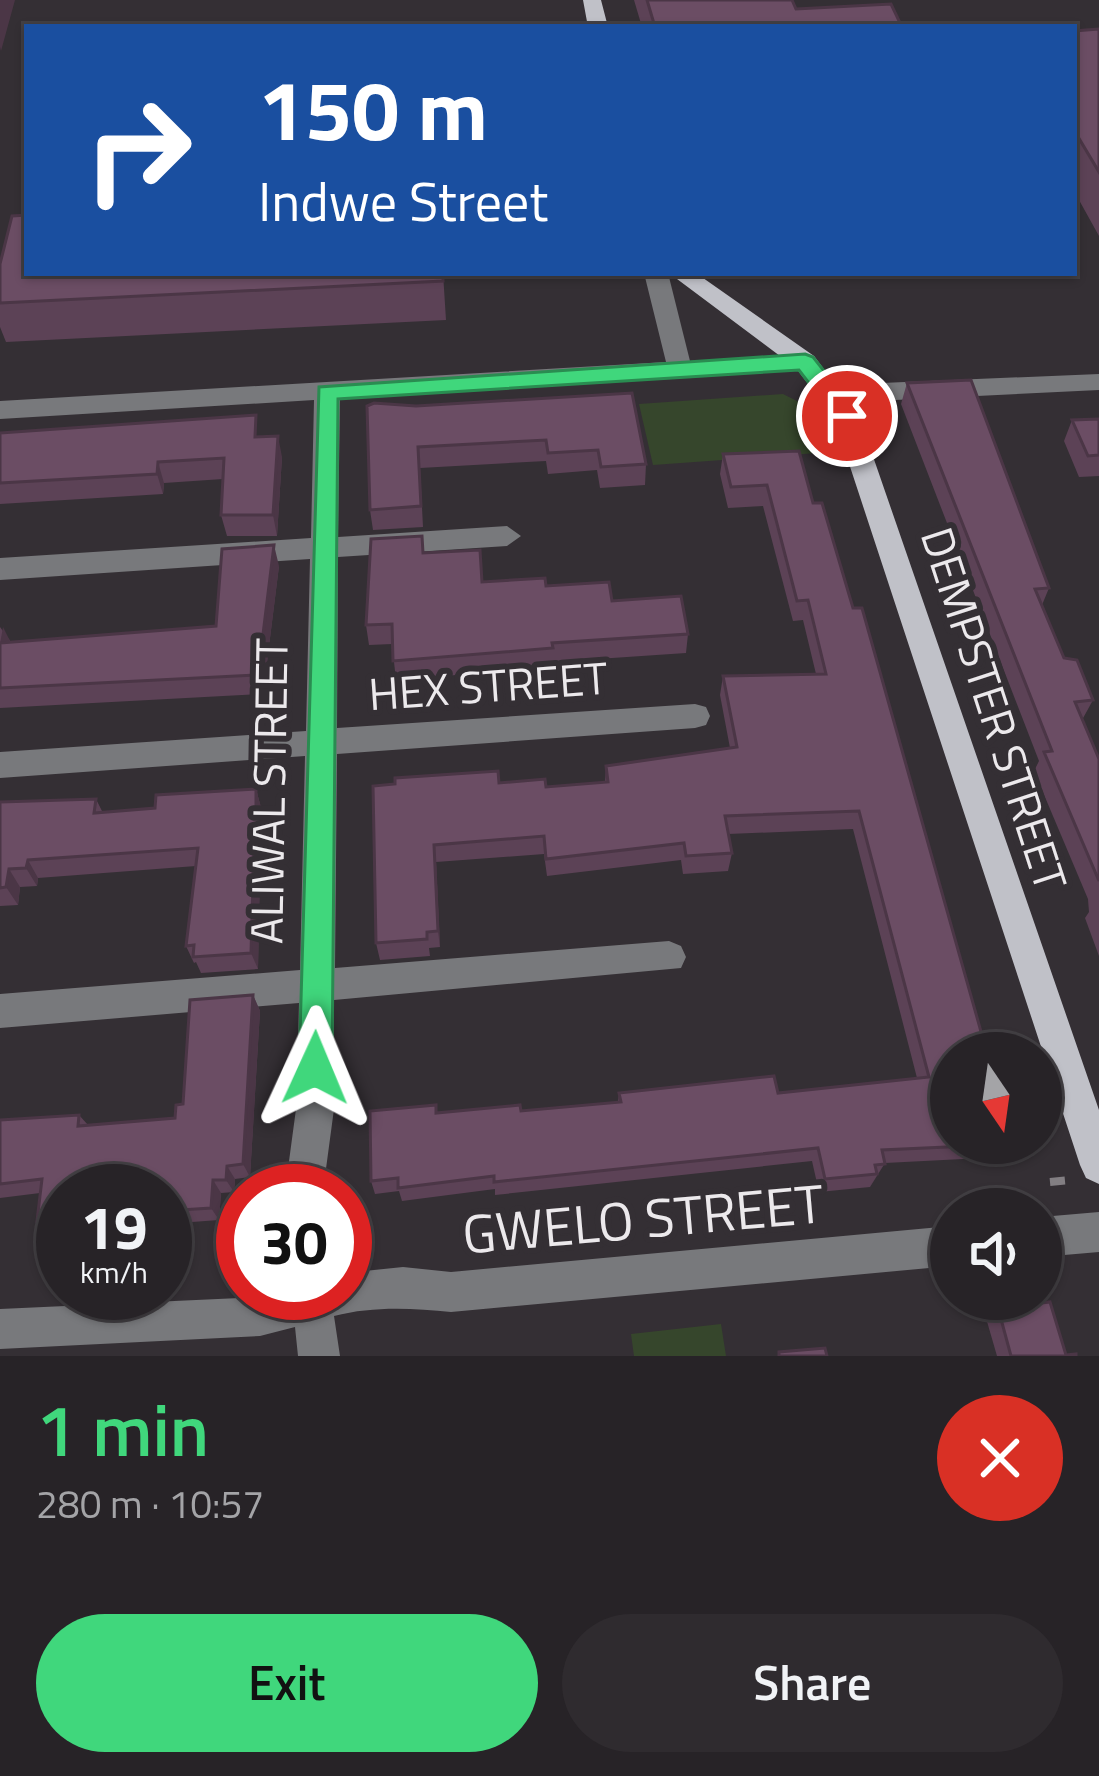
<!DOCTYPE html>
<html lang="en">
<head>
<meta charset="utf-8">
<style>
  body { margin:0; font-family:"Titillium Web",sans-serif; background:#2f2b2f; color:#f1f3f6; height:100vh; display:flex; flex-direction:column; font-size:45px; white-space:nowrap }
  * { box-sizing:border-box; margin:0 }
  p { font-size:39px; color:#a4a4a7 }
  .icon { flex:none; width:66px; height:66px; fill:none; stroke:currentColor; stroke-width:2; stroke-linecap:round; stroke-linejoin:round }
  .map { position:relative; height:1356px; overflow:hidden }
  .sheet { display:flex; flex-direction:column; background:#272327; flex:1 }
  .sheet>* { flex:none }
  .top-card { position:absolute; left:24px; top:24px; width:1053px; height:252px; border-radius:0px; box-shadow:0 3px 9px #0004,0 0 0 3px #434044; background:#1a4fa0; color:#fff; overflow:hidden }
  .needle { width:78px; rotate:167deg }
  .tools { position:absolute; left:930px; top:1032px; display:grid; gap:24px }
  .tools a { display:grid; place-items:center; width:132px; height:132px; border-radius:50%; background:#272327; box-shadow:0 3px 9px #0004,0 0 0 3px #434044; font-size:60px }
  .speed { position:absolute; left:36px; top:1164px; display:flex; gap:24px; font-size:60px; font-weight:700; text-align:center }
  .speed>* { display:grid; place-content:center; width:156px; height:156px; border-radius:50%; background:#272327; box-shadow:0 3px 9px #0004,0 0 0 3px #434044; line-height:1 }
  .speed small { font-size:30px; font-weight:400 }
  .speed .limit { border:18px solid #d22; background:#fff; color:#111 }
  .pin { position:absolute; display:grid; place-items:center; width:102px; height:102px; color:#fff; margin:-51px; border:6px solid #fff; border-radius:50%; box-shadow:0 3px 12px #0007 }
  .me { position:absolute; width:132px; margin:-66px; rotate:1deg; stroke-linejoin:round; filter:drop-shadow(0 0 9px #0008) }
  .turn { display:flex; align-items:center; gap:42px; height:252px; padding:0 36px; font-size:54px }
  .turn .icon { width:156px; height:156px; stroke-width:2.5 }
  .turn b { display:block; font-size:84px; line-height:102px }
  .round { display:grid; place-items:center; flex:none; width:126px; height:126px; border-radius:63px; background:#2f2b2f }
  .head { display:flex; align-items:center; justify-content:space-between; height:204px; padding:0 36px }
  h1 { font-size:72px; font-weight:600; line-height:90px; color:#40d77c }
  .primary-button { display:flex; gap:24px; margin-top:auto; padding:24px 36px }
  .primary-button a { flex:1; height:138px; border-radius:72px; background:#40d77c; color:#111; font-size:48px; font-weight:600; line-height:138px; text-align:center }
  .primary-button a+a { background:#2f2b2f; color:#f1f3f6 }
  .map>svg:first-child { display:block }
  .green { fill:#36462c }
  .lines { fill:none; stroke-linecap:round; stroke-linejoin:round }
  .path { stroke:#827e82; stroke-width:8; stroke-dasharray:15 8; stroke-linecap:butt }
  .minor { fill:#78797c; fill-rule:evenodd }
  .major { fill:#c0c1c8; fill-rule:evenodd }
  .wall { fill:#5c4256 }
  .shaded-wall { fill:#4b3646 }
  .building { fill:#6b4d64; stroke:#4b3646; stroke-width:3 }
  .route { fill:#40d77c; stroke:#2a8c51; stroke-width:3 }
  .labels { text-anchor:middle; stroke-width:12; stroke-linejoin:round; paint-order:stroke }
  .street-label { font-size:45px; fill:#ece9ec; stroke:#342f34 }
  .near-street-label { font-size:54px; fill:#ece9ec; stroke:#342f34 }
</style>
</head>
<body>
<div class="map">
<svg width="1099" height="1356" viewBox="0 0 1099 1356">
  <rect width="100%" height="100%" fill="#342f34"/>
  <path class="green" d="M783,394L801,403L817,453L653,465L639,404Z
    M721,1324L726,1356H634L631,1334Z"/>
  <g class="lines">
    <path class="path" d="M1050,1182L1071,1180"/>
    <path class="minor" d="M644,273H668L690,361L805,354L817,362L805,370L340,398L338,537L507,526L521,536L507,546L338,557L337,728L695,704L706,707L710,716L706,725L695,728L337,754L335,968L669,941L681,946L686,957L681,968L334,1000V1109L323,1191H285L296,1109L299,1003L0,1028V994L300,970L305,756L0,778V752L306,731L310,559L0,580V558L311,538L314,400L0,419V401L666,362Z
      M1099,374V390L834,403L821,394L834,385Z
      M1099,1212V1252L1041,1257V1217Z
      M951,1226V1266L451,1312C412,1308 372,1306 334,1316L340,1356H298L295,1327L260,1336L0,1349V1309L345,1293V1273L403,1267L451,1272Z"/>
    <path class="major" d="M583,0H601L608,27H588Z
      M669,273H696L814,356L859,416L1099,1110V1184L1086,1178L1080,1165L834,418L796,368Z"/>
  </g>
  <path class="wall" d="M634,0H792L796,9L902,27H642Z
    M1099,29V236L1074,191V31Z
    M0,264L443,273L446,320L6,342L0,327Z
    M907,383L1049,588L1042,605L1064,658L1093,700L1082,720L1099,759V956L1085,918L1089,912L1088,899L1034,771L1039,761L901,404Z
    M632,393L646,464L645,485L600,488L597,470L548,474L546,461L420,468L423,527L373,530L370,510L416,406Z
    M1099,419V476L1079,477L1064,441L1072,420Z
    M0,433L260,437L282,457L277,536H227L221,515L223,479L164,483L163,494L0,504Z
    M723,454L813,503L1013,1144L1002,1157L885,1163L870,1187L819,1192L812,1161L495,1195V1189L402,1201L399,1191L375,1194L371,1181L436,1105L437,1113L521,1111L618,1102L619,1093H778L917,1078L853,829L728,834L732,853L728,871L683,874L681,860L547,876L544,854L436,862L440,947L429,948L430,956L380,960L376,943L373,786L499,783L546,787L605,783L606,766L730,748L720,695L723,676L816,674L803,620L793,621L763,506L728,508L720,474Z
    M424,553L482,582L546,586L612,601L688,634L686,653L553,662V667L396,680L392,644L369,645L366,625Z
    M279,566L263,694L0,708V627L11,642L216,626Z
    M256,789L267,830L265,864L260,865L258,969L201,973L196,962L194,963L186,946L196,866L38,878L37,886L20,887L18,905L0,906V802L96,799L103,813L155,808Z
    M253,995L260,1011L250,1177L235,1179L234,1192L221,1193L219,1220L165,1224V1191H63V1232L49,1233L37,1221L40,1193L0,1198V1120L79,1115L88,1125L175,1118Z
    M998,1308L1066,1355L1076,1356H997L986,1318Z"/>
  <path class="shaded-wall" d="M0,0H15L1,51L0,47Z
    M278,436L282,457L277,536L273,515Z
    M158,462L164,483L163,494L157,474Z
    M274,545L279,566L263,694L258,675Z
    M3,627L13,647L0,644Z
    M256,789L267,830L265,864L259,847L256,812Z
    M434,845L436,862L440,947L438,931Z
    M254,847L260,865L258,969L251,953Z
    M28,860L38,878L37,886L26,868Z
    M9,869L20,887L18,905L6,887Z
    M253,995L260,1011L250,1177L243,1164Z
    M227,1166L235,1179L234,1192L226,1180Z
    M213,1180L221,1193L219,1220L211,1208Z"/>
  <path class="building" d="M647,0H792L796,9L891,4L902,27H655Z
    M1099,29V172L1074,130V31Z
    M27,215V273H443V281L0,303V264L12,216Z
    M971,380L1049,588L1035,589L1064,658L1077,660L1093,700L1075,702L1099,759V881L1044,752L1052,751L907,383Z
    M632,393L646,464L601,467L598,450L548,453L546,440L418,447L421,506L370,510L367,406L374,403L416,406Z
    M256,415L255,437L278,436L273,515H221L224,458L158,462L157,474L0,483V433Z
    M1099,419V455L1088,456L1072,420Z
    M799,451L813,503H822L853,608H862L987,1053H951V1143L1013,1144L882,1150L885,1164L875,1165L877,1174L825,1179L818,1148L494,1182V1176L398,1188V1178L371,1181L370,1111L436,1105V1113L520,1105L521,1111L621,1102L619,1093L774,1076L778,1093L929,1077L859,811L725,816L732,853L686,856L684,843L546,859L544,836L434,845L438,931L427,932V939L376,943L373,786L395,784V778L498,771L499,783L545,779L546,787L608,782L606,766L737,747L723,676L826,674L808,600L797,601L767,485L731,487L723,454Z
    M422,536L423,553L480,550L482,582L545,578L546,586L609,582L612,601L681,596L688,634L552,643L553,648L393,661L392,624L366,625L371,539Z
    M274,545L258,675L0,688V643L216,626L222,549Z
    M256,789V812H261L259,847H254L251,953L193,957L194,945L186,946L198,848L28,860L26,868L9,869L6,887L0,888V802L96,799L94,813L155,808L156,795Z
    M253,995L243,1164L227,1166L226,1180H213L211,1208L165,1211V1191H63V1219L37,1221L42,1179L0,1184V1120L79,1115L78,1126L175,1118L176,1105L183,1104L190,1000Z
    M1050,1302L1066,1355L1076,1354V1356H1011L998,1308Z
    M825,1348L827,1356H779V1352Z"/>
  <path class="route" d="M805,354L813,357L855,410V421H838L799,370L338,399L332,1068L327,1080L315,1084L304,1080L299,1068L319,387Z"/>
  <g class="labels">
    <g class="street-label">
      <text transform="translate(488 686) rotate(-4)" y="16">HEX STREET</text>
      <text transform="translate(994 709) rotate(72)" y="16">DEMPSTER STREET</text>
      <text transform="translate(269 791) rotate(-89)" y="16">ALIWAL STREET</text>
    </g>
    <g class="near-street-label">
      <text transform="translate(643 1219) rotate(-5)" y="19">GWELO STREET</text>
    </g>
  </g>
</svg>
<div class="tools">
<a><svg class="needle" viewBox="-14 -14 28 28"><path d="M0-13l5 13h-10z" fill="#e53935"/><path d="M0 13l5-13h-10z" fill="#a4a4a7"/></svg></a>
<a><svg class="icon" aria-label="sound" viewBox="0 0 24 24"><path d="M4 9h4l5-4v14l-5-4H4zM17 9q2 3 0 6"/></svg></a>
</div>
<div class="speed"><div>19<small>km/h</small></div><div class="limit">30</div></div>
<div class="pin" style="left:847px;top:416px;background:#d93025"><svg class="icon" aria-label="arrive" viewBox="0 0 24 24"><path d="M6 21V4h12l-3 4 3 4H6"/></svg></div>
<svg class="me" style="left:315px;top:1068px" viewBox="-20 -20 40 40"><path d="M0-17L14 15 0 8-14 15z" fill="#40d77c" stroke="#fff" stroke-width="4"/></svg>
<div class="top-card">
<div class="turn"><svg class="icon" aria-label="right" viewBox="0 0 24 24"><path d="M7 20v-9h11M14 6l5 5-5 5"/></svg><div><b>150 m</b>Indwe Street</div></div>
</div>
</div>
<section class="sheet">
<div class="head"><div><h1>1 min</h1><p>280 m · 10:57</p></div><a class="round" style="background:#d93025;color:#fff"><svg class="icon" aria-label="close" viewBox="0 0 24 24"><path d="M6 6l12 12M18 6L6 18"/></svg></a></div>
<div class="primary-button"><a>Exit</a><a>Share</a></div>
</section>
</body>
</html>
